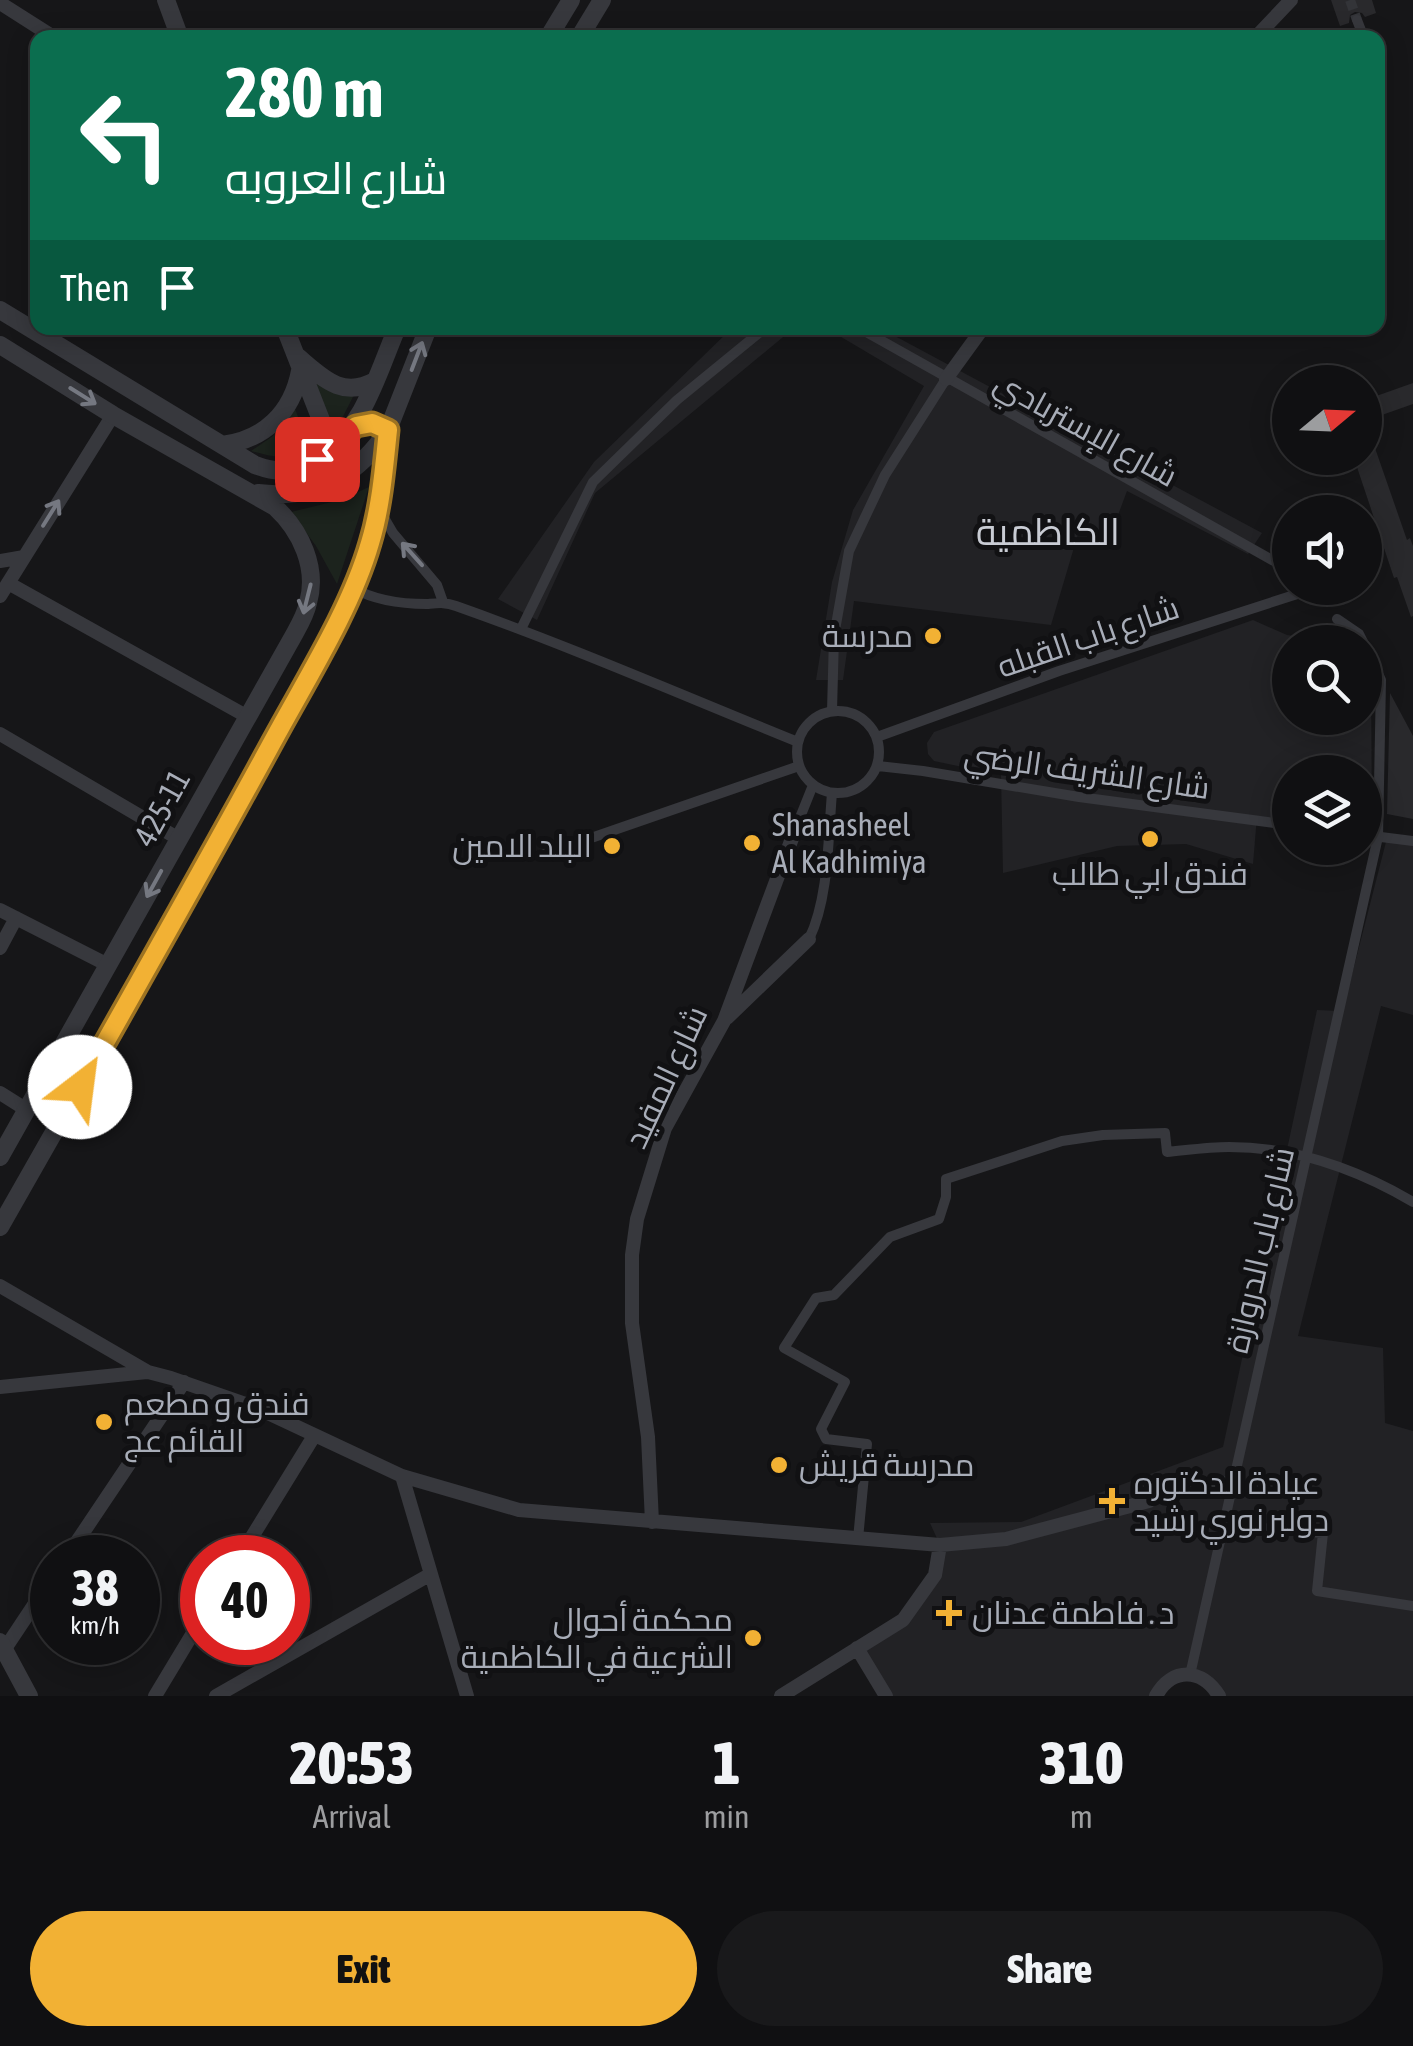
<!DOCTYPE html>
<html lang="en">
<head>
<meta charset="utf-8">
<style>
  body { margin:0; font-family:"Asap Condensed",Cairo,sans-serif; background:#19191b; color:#f1f3f6; height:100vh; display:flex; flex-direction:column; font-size:38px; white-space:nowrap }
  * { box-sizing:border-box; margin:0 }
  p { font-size:32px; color:#9c9d9f }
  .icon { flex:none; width:55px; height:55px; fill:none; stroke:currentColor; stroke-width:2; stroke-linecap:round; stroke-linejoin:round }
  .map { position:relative; height:1696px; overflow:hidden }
  .drawer { display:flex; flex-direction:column; background:#101012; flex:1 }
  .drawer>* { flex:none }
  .top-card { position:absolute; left:30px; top:30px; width:1355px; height:305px; border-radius:20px; box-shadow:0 5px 25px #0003,0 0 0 2px #303032; background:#0b6e4f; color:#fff; overflow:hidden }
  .needle { width:65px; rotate:71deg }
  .tools { position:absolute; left:1272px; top:365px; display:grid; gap:20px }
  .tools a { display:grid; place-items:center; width:110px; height:110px; border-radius:50%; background:#101012; box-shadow:0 5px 25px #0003,0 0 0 2px #303032; font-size:50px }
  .speed { position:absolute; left:30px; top:1535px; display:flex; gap:20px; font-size:50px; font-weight:700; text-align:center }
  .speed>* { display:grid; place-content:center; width:130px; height:130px; border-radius:50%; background:#101012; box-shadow:0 5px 25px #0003,0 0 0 2px #303032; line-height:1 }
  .speed small { font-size:25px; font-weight:400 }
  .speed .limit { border:15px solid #d22; background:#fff; color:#111 }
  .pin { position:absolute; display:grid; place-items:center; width:85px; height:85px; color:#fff; margin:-42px; border-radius:20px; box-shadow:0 5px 15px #0006 }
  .me { position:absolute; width:110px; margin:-55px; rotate:30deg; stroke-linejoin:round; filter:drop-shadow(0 0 8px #0008) }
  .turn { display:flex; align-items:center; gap:35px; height:210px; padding:0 30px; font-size:45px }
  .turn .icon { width:130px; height:130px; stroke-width:2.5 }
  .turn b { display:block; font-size:70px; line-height:85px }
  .then { display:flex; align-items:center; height:95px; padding:0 30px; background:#0003; gap:20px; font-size:38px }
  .eta { display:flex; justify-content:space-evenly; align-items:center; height:170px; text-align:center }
  .eta b { font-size:60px; font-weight:800; line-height:70px }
  .button { display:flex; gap:20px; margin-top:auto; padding:20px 30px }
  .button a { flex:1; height:115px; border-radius:60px; background:#f2b134; color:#111; font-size:40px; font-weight:800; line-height:115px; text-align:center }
  .button a+a { background:#19191b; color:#f1f3f6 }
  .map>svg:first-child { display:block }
  .built { fill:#222225 }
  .green { fill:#1c231d }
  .building { fill:#29292c }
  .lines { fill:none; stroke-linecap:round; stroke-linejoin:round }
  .pedestrian-tunnel { stroke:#333438; stroke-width:10; stroke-dasharray:10 5; stroke-linecap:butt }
  .pedestrian { stroke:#37383d; stroke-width:10 }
  .minor { stroke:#37383d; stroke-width:14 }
  .tertiary { stroke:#37383d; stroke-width:18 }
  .oneway { stroke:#757881 }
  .route-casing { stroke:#9d7322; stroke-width:25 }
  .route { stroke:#f2b134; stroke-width:18 }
  .poi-dot { fill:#f2b134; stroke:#111113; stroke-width:4 }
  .labels { text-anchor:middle; stroke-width:10; stroke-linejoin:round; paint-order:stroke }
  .street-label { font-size:32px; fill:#a8adb8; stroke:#111113 }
  .poi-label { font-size:32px; fill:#a8adb8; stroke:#111113; text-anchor:start }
  .quarter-label { font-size:38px; fill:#c9ccd4; stroke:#111113 }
</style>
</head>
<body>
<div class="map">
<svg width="1413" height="1696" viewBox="0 0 1413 1696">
  <rect width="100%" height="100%" fill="#161618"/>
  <path class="built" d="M732,328H794L595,493L537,620L498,599L594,462Z
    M826,328H880L1262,533L1248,554L1127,491L1111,534L1081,524L1051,625L854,601L843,680H816L832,582L853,510L924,386Z
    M1253,620L1287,635L1303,637L1345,625L1359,642H1290V718H1365V655L1371,675L1372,824L1370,830H1365V772H1290V820L1257,816L1253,864L1186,844L1117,846L1003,873L1001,775L934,761L928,754L927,743L934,732Z
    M1387,838L1413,842V1015L1381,1006L1298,1336L1383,1348L1385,1423L1413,1431V1696H1219L1190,1675L1156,1696H886L857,1648L903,1620L935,1575L940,1545L930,1523L1021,1522L1223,1447L1317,1010L1339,1011L1347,994Z"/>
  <path class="green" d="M309,372L355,393L333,436Z
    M295,409L309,445C291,462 273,457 251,451L273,436Z
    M369,487L337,584L316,546L291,512L340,500Z"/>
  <path class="building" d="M1331,0H1372L1376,13L1365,17L1362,13L1355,12L1350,15L1349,23L1340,26Z
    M1413,383V404L1365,421V400Z
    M1365,425H1367L1407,540L1410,538L1413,546V616L1411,617L1397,577L1394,578L1354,458H1365Z
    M1390,693L1413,736V819L1387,814Z"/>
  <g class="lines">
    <path class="pedestrian-tunnel" d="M1350,0L1357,20"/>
    <path class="pedestrian" d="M1357,20L1364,38
      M859,328L1290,570
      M379,509L393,533L437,585L443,602
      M353,588C374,600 402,604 427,604C439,603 445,602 456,606C572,647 684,696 798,742
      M1337,619L1359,634L1363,642
      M521,629L593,482L677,400L765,328
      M797 752a41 41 0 1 1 82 0a41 41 0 1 1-82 0Z
      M832,711L834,636L849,551L885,475L946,379
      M877,737L1059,671L1316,588
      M878,766L923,771L1079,797L1290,825
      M797,825L813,785
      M1365,835L1413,841
      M542,855L799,766
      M809,939C829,898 828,838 832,793
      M1149,1501L1234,1479
      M1224,1525L1323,1533L1317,1591L1413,1606
      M858,1539L867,1444L826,1439L821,1429L845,1382L784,1348L816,1298L834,1295L890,1237L939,1219L946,1197V1179L1062,1141L1103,1135L1165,1133L1167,1152C1188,1150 1209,1147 1229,1147C1295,1147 1357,1169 1413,1202
      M1190,1675L1378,837L1381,680L1365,645"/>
    <path class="minor" d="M0,3L55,38
      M1255,38L1291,0
      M946,379L983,328
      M0,561L24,557
      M8,583L248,717
      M0,596L113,415
      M0,734L179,839
      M0,910L108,965
      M0,948L16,918
      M727,1018L809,939
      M0,1093L27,1110
      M0,1286L148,1372L171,1378L257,1408L402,1476L519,1510L940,1545L1006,1539L1149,1501
      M0,1387L147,1372
      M402,1476L467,1696
      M652,1522L648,1437L632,1323V1255L637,1219L665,1128L724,1021L797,825
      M66,1558L184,1382
      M239,1558L314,1436
      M857,1648L886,1696
      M4,1650L52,1578
      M155,1696L202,1618
      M216,1696L431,1574
      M781,1696L903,1620L935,1575L940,1545
      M1156,1696C1172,1667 1202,1668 1219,1696"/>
    <path class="tertiary" d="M166,0L180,38
      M548,38L571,0
      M579,38L602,0
      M0,310L255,465C281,475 299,472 322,456C365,425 377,375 397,328
      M285,328L332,448L348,473
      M0,345L113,415L275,507C301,531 318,568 308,603C306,613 300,624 295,633L0,1157
      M298,357C323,378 342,399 375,381
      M222,445C264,440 292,413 300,371
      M258,493C315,500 357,477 388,430C376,421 363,420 351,429
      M0,1227L198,879L323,650L353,588L369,547L376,523L388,430L428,328
      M0,1642L29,1696"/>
  </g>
  <defs><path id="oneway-shaft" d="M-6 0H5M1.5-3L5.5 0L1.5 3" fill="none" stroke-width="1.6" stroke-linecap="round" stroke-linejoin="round" transform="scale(2.5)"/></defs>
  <g class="oneway">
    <use href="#oneway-shaft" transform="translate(417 356) rotate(-69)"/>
    <use href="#oneway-shaft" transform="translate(83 396) rotate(32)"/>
    <use href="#oneway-shaft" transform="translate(51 513) rotate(-58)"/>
    <use href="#oneway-shaft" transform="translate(412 554) rotate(-132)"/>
    <use href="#oneway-shaft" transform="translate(307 599) rotate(104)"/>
    <use href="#oneway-shaft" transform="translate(154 884) rotate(119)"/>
  </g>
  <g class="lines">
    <g class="route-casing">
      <path id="route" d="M80,1087C145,972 210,857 273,741C306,680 351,609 370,543C381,507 384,468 388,430L372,423L356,426L317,459"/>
    </g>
    <use href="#route" class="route"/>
  </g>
  <g class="poi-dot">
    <circle cx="933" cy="636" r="10"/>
    <circle cx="1150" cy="839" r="10"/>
    <circle cx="752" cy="843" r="10"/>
    <circle cx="612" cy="846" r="10"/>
    <circle cx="104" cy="1422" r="10"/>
    <circle cx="779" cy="1465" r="10"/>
    <path d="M1107 1486h10v10h10v10h-10v10h-10v-10h-10v-10h10z"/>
    <path d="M944 1598h10v10h10v10h-10v10h-10v-10h-10v-10h10z"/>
    <circle cx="753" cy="1638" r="10"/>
  </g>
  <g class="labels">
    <g class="street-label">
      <text transform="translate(1086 429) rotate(29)" y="11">شارع الإستربادي</text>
      <text transform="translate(1088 637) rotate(-19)" y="11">شارع باب القبله</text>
      <text transform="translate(1087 771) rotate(8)" y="11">شارع الشريف الرضي</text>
      <text transform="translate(162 808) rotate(-61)" y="11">425-11</text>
      <text transform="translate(666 1077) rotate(-65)" y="11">شارع المفيد</text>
      <text transform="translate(1260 1250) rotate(-77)" y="11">شارع باب الدروازة</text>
    </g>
    <g class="poi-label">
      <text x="913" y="647" text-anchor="end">مدرسة</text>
      <text x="772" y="836">Shanasheel<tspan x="772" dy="37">Al Kadhimiya</tspan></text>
      <text x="592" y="857" text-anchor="end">البلد الامين</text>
      <text x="1150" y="885" text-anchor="middle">فندق ابي طالب</text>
      <text x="124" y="1415">فندق و مطعم<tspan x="124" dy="37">القائم عج</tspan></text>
      <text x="799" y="1476">مدرسة قريش</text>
      <text x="1134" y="1494">عيادة الدكتوره<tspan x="1134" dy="37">دولبر نوري رشيد</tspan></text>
      <text x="972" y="1624">د . فاطمة عدنان</text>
      <text x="733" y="1631" text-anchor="end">محكمة أحوال<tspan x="733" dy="37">الشرعية في الكاظمية</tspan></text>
    </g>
    <g class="quarter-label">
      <text x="1048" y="545">الكاظمية</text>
    </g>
  </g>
</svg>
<div class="tools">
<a><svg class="needle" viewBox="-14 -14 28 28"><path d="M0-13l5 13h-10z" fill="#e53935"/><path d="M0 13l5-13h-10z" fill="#9c9d9f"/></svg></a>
<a><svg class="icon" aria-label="sound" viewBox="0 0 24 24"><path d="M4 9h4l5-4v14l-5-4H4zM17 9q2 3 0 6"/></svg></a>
<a><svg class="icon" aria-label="search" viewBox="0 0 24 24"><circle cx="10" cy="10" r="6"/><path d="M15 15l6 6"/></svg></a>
<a><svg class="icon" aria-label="layers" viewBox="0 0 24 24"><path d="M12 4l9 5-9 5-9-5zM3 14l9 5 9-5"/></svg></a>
</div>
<div class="speed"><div>38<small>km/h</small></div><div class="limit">40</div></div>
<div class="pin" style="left:317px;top:459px;background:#d93025"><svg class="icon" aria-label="arrive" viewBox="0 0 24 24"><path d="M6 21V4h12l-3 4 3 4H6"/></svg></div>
<svg class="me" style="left:80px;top:1087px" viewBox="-20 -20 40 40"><circle r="19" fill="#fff"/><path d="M0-13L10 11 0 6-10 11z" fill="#f2b134"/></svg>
<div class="top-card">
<div class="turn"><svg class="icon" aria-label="left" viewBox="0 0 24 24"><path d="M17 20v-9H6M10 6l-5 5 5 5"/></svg><div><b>280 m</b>شارع العروبه</div></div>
<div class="then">Then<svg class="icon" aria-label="arrive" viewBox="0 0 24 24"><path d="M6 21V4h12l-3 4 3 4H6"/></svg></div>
</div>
</div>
<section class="drawer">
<div class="eta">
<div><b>20:53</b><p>Arrival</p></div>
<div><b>1</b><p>min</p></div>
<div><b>310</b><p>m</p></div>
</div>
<div class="button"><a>Exit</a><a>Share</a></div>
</section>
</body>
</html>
